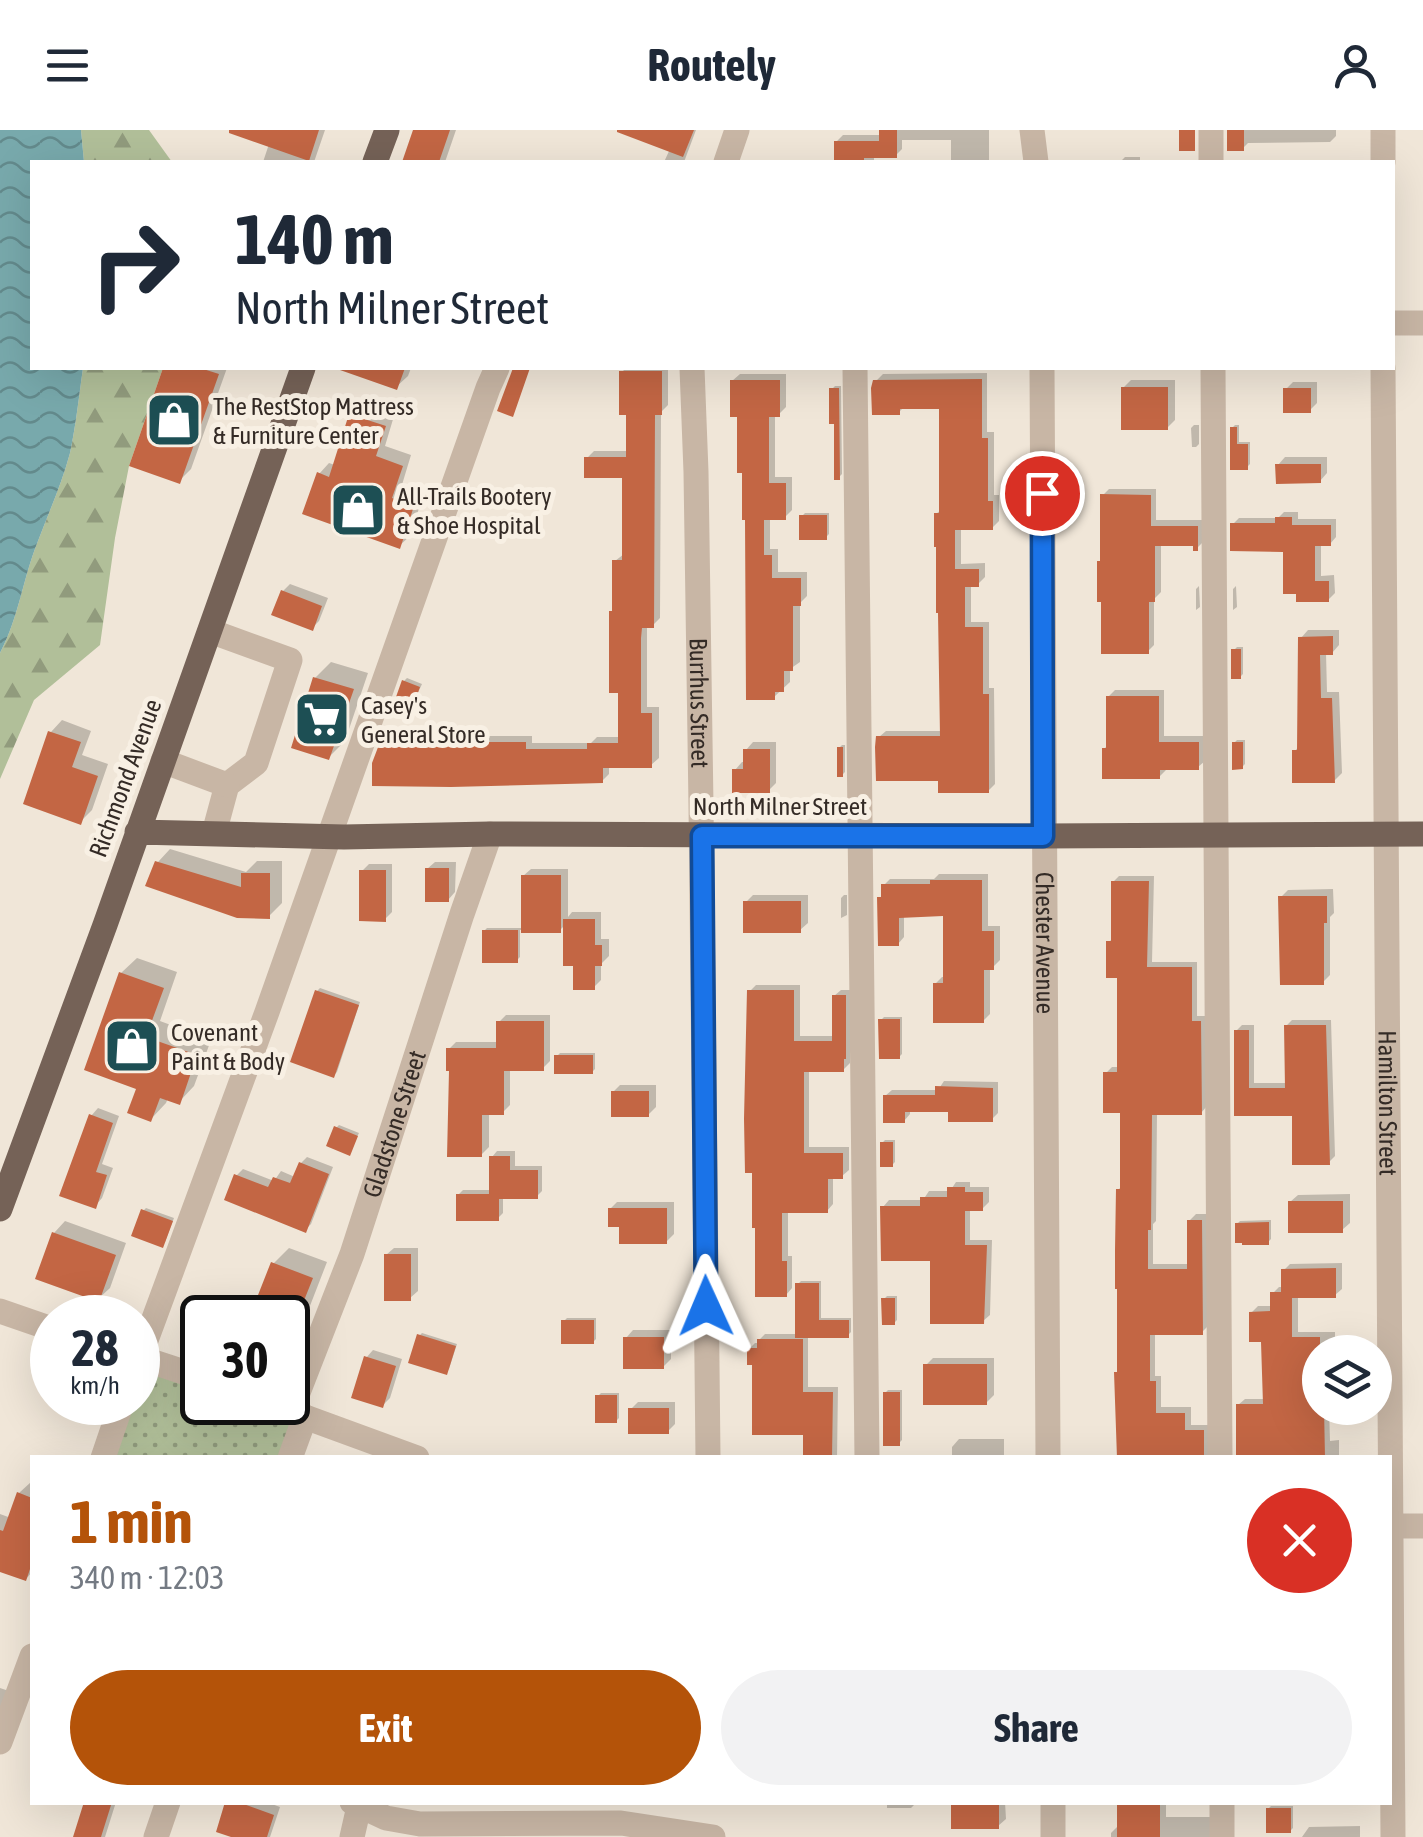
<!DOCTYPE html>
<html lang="en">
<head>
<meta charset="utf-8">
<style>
  body { margin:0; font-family:"Asap Condensed",sans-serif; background:#f2f2f3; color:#1f2937; height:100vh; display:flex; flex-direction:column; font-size:38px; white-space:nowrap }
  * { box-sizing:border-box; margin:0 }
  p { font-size:32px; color:#747a83 }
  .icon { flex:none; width:55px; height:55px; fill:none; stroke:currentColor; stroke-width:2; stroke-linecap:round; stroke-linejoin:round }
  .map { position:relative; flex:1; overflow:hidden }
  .sheet { position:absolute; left:30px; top:1325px; width:1362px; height:350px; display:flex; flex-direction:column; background:#fff; border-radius:0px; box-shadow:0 10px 40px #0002 }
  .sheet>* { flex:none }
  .banner { position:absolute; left:30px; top:30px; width:1365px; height:210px; border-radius:0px; box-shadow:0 10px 40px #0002; background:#fff; color:#1f2937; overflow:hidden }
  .tools { position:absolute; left:1302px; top:1205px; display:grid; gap:20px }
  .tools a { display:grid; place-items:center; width:90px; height:90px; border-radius:50%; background:#fff; box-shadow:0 10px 40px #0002; font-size:50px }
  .speed { position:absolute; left:30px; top:1165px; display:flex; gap:20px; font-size:50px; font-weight:700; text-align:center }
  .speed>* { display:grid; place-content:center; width:130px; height:130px; border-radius:50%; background:#fff; box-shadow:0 10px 40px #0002; line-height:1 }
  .speed small { font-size:25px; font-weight:400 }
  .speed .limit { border:5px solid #111; border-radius:15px; background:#fff; color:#111 }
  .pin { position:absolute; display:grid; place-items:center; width:85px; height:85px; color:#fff; margin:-42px; border:5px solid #fff; border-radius:50%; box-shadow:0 2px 10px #0007 }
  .me { position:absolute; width:110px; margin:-55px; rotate:359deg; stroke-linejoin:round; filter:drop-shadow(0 0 8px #0008) }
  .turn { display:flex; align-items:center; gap:35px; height:210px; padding:0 40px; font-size:45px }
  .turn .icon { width:130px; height:130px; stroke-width:2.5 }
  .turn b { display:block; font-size:70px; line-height:85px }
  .round { display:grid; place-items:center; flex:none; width:105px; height:105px; border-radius:52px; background:#f2f2f3 }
  .headline { display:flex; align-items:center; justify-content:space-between; height:170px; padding:0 40px }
  h1 { font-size:60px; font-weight:700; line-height:75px; color:#b45309 }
  .action { display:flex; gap:20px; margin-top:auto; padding:20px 40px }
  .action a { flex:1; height:115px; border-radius:60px; background:#b45309; color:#fff; font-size:40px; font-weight:700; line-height:115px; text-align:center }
  .action a+a { background:#f2f2f3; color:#1f2937 }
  header { display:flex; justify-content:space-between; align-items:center; height:130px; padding:0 40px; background:#fff; font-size:45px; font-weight:700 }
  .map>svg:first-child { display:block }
  .grass { fill:url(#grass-dots) }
  .forest { fill:url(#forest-firs) }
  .water { fill:url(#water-waves) }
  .shadow { fill:#0003 }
  .building { fill:#c36644 }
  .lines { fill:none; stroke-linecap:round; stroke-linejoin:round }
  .minor { stroke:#c8b6a5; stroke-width:25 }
  .major { stroke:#756257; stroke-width:25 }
  .route-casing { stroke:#114b97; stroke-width:25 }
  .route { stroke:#1a73e8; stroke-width:18 }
  .labels { text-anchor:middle; stroke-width:10; stroke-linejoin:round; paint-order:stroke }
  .poi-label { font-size:25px; fill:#342b26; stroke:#f8f0e4; text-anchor:start }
  .street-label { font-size:25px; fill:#342b26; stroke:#f8f0e4 }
</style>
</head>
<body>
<header><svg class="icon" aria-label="menu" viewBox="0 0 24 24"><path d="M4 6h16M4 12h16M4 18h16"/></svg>Routely<svg class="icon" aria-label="person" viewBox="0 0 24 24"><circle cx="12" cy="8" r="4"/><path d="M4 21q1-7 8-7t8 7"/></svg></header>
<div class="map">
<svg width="1423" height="1707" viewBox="0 0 1423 1707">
  <defs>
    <pattern id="grass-dots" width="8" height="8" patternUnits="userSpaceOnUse" patternTransform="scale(2.5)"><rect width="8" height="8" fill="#b1bf99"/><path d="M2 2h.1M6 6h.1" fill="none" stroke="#919b7d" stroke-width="1.8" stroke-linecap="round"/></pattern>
    <pattern id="forest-firs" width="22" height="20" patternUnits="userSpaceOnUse" patternTransform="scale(2.5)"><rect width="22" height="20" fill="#b1bf99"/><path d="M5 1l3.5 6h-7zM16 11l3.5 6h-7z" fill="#919b7d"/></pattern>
    <pattern id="water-waves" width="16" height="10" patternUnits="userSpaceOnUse" patternTransform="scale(2.5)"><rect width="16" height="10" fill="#78a9ac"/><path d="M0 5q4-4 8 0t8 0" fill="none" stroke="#638a8c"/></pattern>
  </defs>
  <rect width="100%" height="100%" fill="#f0e6d8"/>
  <path class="grass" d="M138,1232L202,1248V1272L276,1273L292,1278L290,1327L103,1328L122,1273L138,1272Z"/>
  <path class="forest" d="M81,0H149L172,32H84Z
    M83,238H163L129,336L115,408L100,515L34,570L0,649V523C19,487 23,448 38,411C49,382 62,353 70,323C76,295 79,266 83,238Z"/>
  <path class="water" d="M0,0H81L84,32H32V238H83C79,266 76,295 70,323C62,353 49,382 38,411C23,448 19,487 0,523Z"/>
  <path class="shadow" d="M236,0H325L314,32H263L269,14Z
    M416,0H456L445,32H405Z
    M655,0H696L684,32H664L670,19Z
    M882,0H989V32H951V10H902V19L896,25H874V32H836V12L843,5H882Z
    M1228,0H1336V6L1330,12L1248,13L1243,18Z
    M1125,27H1140V32H1120Z
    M166,238H227L191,339L179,351L132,334Z
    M372,238H411L408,246L396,257L368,248Z
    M626,238H668V275L661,282L660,488L653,495H647V577H659V628L651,635H609V644L602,651L382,613L389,606H532V613H591L597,607H621L615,431L624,424V346L587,328L594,321H629V282L622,242Z
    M987,243V302H994V365H999V391L992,398H961V434L985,433V447L978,454H971V492H989V558H994L995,654L988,661L941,649L879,607L886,601H942L936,384L942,379V277H904L899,282L876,251L883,244Z
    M740,244H786V277L779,284H775V347H792V380L785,387H770V419H778V442H807V466L800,473V532L790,539V552L774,567L748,387L740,284L732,251Z
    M1131,250H1175V290L1167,298L1123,258Z
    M1293,252H1317V273L1310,280L1286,259Z
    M835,256H841L842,344L839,347L837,292L832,259Z
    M362,275L394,286L385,316L411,325L401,358L423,366L410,406L399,416L319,344L329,333L335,335L352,286Z
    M1194,295H1199V314L1196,317H1192L1191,298Z
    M1235,295H1239V312H1250V334L1247,337L1232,338V298Z
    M1285,327H1327V343L1320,351L1278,335Z
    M1109,359H1156V390H1203L1204,411L1197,418L1196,414H1161V462L1154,469V515L1148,521L1102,429V366Z
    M1284,382H1298V389H1336V407L1330,414H1321V446L1334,445L1335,463L1328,470L1285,419L1233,394L1239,388H1278Z
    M805,383H829V404L826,407L802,386Z
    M290,454L328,468L319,491L312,498L283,461Z
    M1199,456L1200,477L1196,480V459Z
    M1236,456L1237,477L1233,480V459Z
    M1308,500H1339V515L1332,523H1326L1327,562H1339L1342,643L1334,651L1295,621L1299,616L1301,508Z
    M1237,517H1243V544L1240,547L1234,520Z
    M331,532L368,543L345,611L329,627L315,548Z
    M407,548L422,554L408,584L404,551Z
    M1115,560H1164V606H1205V631L1198,637L1166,640L1159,647L1104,619L1108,615V567Z
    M62,590L91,601L82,625L108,634L92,680L80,692L51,602Z
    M1237,610H1245V634L1242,637L1234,613Z
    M753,612H776V653L769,660L735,640L742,632H746V620Z
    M842,615H845V642L842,645L839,618Z
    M170,719L246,742L257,731H282V773L269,786L158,732Z
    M435,732H456L455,762L448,770L427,739Z
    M369,734H392V782L385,789L362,741Z
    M531,739H568V787L572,782H601V809H609V826L601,834V850L594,857L576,834L565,795L560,800H520V827L517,830L484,801L487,798H523V746Z
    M939,744H988V796H1000V830L993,837H990V884L983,891L935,854L942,847H946V783L904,785V807L898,814L880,768L883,764V756L890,749H934Z
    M1119,746H1154L1152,832H1197V886H1206L1207,976L1201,983H1157L1156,1091L1153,1094V1134H1189V1091L1196,1084H1208V1196L1202,1202H1155V1246H1161V1277H1191V1295H1209L1211,1328H1119L1118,1060L1123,1055V980L1106,943L1112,937H1120V846L1109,812L1113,808V752Z
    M1333,759L1334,783L1330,787V845L1323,852L1281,767L1288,760Z
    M753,765H808V793L800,800L746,772Z
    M844,765H847V785L841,788V768Z
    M137,828L177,842L160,891L211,910L194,956L179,972L168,968L166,973L151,989L139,957L121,843Z
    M756,855H800V906H834V866L841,860H851L852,921L850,923V933L843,940H809V1017H849V1040L842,1046H833V1074L827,1081H788V1126H792V1158L786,1165L749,862Z
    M320,858L360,872L337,942L334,945L317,861Z
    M506,885H550V931L543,938H510V975L503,982H489V1017L481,1025L449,919L456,912H499V892Z
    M884,887H902V924L899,927L881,890Z
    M1292,890H1331L1335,1026L1329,1032L1295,983L1237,984L1236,901L1242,895H1254V953H1287L1286,896Z
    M560,923H595V939L592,942L557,926Z
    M944,951L998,952V983L992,989L951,980H910V984L904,991L885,966L892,960H938Z
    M620,955H656V977L648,985L613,962Z
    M98,978L119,986L102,1034L113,1038L102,1068L95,1076L91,986Z
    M339,995L359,1003L349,1023L336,998Z
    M885,1010H895V1032L892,1035L882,1013Z
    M497,1021H515V1036H542V1061L537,1066H503V1083L498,1088L458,1065L463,1060H492V1027Z
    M307,1027L333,1037L311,1094L305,1100L236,1046L243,1039L274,1051L281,1041L295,1047L301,1033Z
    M956,1052H970V1057H989V1072L982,1079H970V1110H992L990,1185L983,1191L932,1128L883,1077L889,1070H923L929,1061H950Z
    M1350,1064V1093L1342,1100L1290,1072L1298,1065Z
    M617,1072H674V1104L666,1112L622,1095L610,1079Z
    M146,1078L174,1088L165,1112L143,1081Z
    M1271,1090V1109L1268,1112L1237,1094L1240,1091Z
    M65,1091L126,1113L110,1158L98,1169L54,1103Z
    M289,1118L327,1132L301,1199L288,1212V1188L273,1134Z
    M394,1118H418V1161L410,1168L386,1125Z
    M1342,1133V1159L1335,1165H1298V1202H1335V1222H1320V1278H1329L1330,1311L1339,1310V1328H1239L1238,1275L1245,1269H1265L1264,1209L1251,1183L1258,1176H1273V1163L1279,1157H1284V1140L1290,1134Z
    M801,1151H821V1188H851V1202L848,1205H808V1257H838L837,1328H806V1302L754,1233L749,1219L755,1213H759V1210L765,1204H798V1154Z
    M887,1166H897V1190L894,1193L884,1169Z
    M567,1188H596V1209L593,1212L564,1191Z
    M633,1200H671V1229L663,1237L626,1208Z
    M422,1203L457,1214L449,1239L446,1242L419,1206Z
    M373,1220L402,1229L390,1268L383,1275L366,1228Z
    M933,1228H994V1265L986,1273L926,1235Z
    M888,1260H902V1310L899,1313L885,1263Z
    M601,1263H619V1288L616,1291L598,1266Z
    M638,1272H675V1294L668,1301L630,1280Z
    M959,1309H1004V1328H952V1317Z
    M31,1352H32V1442L26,1449L0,1440V1384L11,1388L19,1363Z
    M0,1558L9,1561L0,1586Z
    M86,1672H116L105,1707H75Z
    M228,1672H266L280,1677L270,1707H239Z
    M887,1672H914V1675L911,1678H887Z
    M953,1672H1005L1006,1689L998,1696Z
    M1120,1672H1166V1687H1212L1216,1707H1111V1703L1119,1695Z
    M1271,1676H1293V1698L1290,1701L1268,1679Z
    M1360,1696V1707H1302L1309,1697Z"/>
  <path class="building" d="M229,0H319L309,31L229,3Z
    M413,0H450L439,32H402Z
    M617,0H694L683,27L617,2Z
    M879,0H897V28H864V32H834V11H879Z
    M1179,0H1195V21H1179Z
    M1227,0H1244V21H1227Z
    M163,238H200L219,244L180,354L129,336Z
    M340,238H405L397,260L340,240Z
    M513,238H530L513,287L497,281Z
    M619,241H662V285H655L654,498H642L641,508V583H652V638H603V653L451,657L372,656V633L380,612H526V619H587V613H618V563H609V481H612V430H622V348H584V327H626V285H619Z
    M982,249V308H988V371H993V400H955V439H979V457H965V497H983V564H989V663H938V651H876L875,617L876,606H940L938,483H936V417H934V383H939V279H900V285H872L871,258L873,250Z
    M730,250H780V287H769V353H786V390H764V425H772V448H801V476H793V541H784V562H775V570H746L745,390H742V343H737V287H730Z
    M1121,257H1168V300H1121Z
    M829,258H839L840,350H834V294H829Z
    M1283,258H1311V283H1283Z
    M349,284L386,296L376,326L403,336L392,368L414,376L400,419L302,384L317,342L329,347Z
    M1230,297H1237V314H1248V340H1230Z
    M1275,334H1321V353L1276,354Z
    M1100,364L1151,365V396H1198V421H1193V416H1155V472H1149V524H1101V472H1097V431H1100Z
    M799,385H827V410H799Z
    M1275,387H1292V395H1331V416H1315V451H1329V472H1296V464H1283V422L1230,421V393H1275Z
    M281,460L322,476L313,501L271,485Z
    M1333,506V525H1320L1321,568H1332L1335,653H1292V620H1297L1298,507Z
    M1231,519H1241V549H1231Z
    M313,547L354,559L329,630L291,618Z
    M402,550L420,557L409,587L391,581Z
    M1106,566H1159V612H1199V640H1160V649H1102V618H1106Z
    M48,601L81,612L72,637L98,646L81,695L23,674Z
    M1232,612H1243V639L1232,640Z
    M837,617H843V647H837Z
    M743,619H770V663H732V639H743Z
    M155,731L241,757V743H270V789L237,788L145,756Z
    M425,738H449V772H425Z
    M359,740H386V792L359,791Z
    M521,745H561V803H521Z
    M930,750H982V801H994V840H984V893H933V853H943V786L899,788V816H878L877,767H881V754H930Z
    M1111,751H1149L1147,837H1192V891H1201L1202,985H1152L1151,1100H1148V1139H1187V1090H1202L1203,1205H1150V1251H1156V1283H1185V1300H1204V1328H1117L1114,1242H1117V1159H1115V1120L1116,1059H1120V983H1103V942H1117V848H1106V811H1111Z
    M1278,766H1327V793H1324V855H1280Z
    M743,771H801V803H743Z
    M563,789H595V815H602V836H595V860H573V836H563Z
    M482,800H518V833H482Z
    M119,842L164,858L146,907L197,925L180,975L160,968L151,992L127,983L136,959L84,940Z
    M315,860L359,875L334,948L290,932Z
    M747,860H794V911H832V865H846V929H844V942H804V1023H843V1049H828V1083H782V1131H787V1167H755V1098H752V1043H745L744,989Z
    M878,889H900V929H879Z
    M496,891H544V941H504V985H482V1027H447L449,941H446V918H496Z
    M1284,895H1326L1330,1035H1292V986H1234V900H1249V958H1285Z
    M554,925H593V944H554Z
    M935,956L993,958V992H948V982H905V993H883V965H935Z
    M611,961H649V987H611Z
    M89,984L113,993L96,1042L107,1045L96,1079L59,1066Z
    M334,996L358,1006L350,1026L326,1016Z
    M880,1012H893V1037H880Z
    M489,1026H510V1040H538V1069H499V1091H456V1064H489Z
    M299,1032L329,1044L306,1103L224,1070L234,1044L268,1057L273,1047L290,1053Z
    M947,1057H965V1062H983V1081H965V1115H987L984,1194H930V1131H881L880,1076H920V1067H947Z
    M1288,1071H1343V1103H1288Z
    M608,1078H667V1114H619V1097H608Z
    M141,1079L173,1091L163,1118L131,1106Z
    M1269,1092V1115H1242V1113H1235V1093Z
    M52,1102L116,1125L99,1172L35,1149Z
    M384,1124H411V1171H384Z
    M271,1132L313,1148L297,1188H249Z
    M1336,1138V1168H1292V1207H1320V1278H1324L1325,1328H1236V1274H1263L1261,1212H1249V1182L1270,1181V1162H1281V1139Z
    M795,1153H819V1190H849V1208H795Z
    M881,1168H895V1195H882Z
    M561,1190H594V1214H561Z
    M417,1204L456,1216L447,1245L408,1233Z
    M623,1207H664V1239H623Z
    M757,1209H803V1262H833L832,1328H803V1305H752V1235H747V1218H757Z
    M364,1226L396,1236L383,1278L351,1268Z
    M923,1234H987V1275H923Z
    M883,1262H900V1316H883Z
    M595,1265H617V1293H595Z
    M628,1278H669V1304H628Z
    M17,1362L32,1368V1433L26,1451L0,1442V1400L3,1401Z
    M84,1672H112L101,1707H73Z
    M225,1672H238L274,1685L267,1707H231L216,1702Z
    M951,1672H999V1699H951Z
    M1117,1672H1160V1707H1117Z
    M1266,1678H1291V1703H1266Z"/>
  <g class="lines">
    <g class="minor">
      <path d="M1032,0L1036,32"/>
      <path d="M1211,0V32"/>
      <path d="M1383,0V32"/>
      <path d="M726,32L737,0"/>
      <path d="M1392,193H1423"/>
      <path id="s1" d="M692,238L696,342L701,676L708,1328"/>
      <path d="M855,238L867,1328"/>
      <path id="s2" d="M1042,238L1048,1328"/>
      <path d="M1213,238L1220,1328"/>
      <path id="s3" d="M1383,238L1393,1707"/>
      <path d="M210,501L290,530L256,633L227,655L214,703"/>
      <path d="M163,631L227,655"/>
      <path d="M0,1181L52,1199"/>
      <path d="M138,1227L202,1248"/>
      <path d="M138,1232L267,882L488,258L497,238"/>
      <path d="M277,1273L305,1287L417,1328"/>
      <path id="s4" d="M292,1278L352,1124L462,784L490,704"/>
      <path d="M103,1328L122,1272"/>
      <path d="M290,1328L305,1287"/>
      <path d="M1390,1396H1423"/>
      <path d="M0,1612L32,1526"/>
      <path d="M352,1672L386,1688L420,1694L621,1693L713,1707"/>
      <path d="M1053,1672V1707"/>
      <path d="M1222,1672V1707"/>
      <path d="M156,1707L168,1672"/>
      <path d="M352,1707L360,1672"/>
    </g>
    <path class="major" d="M375,32L387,0
      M137,702L344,707L490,704L1043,706L1423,704
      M0,1079L105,795L303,238"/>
  </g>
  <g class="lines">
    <g class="route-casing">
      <path id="route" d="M706,1176L702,706H1043L1042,363"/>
    </g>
    <use href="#route" class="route"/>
  </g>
  <defs>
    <g id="shop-square" transform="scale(2.875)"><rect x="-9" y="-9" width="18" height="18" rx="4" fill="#1d4f54" stroke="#f8f0e4"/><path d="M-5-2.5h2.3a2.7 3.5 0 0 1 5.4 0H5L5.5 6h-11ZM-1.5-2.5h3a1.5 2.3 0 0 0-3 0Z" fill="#fff"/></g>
    <g id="supermarket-square" transform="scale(2.875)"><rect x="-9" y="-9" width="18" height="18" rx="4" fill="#1d4f54" stroke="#f8f0e4"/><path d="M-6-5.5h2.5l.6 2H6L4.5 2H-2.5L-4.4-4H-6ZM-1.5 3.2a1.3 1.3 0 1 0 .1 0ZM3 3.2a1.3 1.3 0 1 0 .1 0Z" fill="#fff"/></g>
  </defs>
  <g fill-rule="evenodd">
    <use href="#shop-square" x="174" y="290"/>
    <use href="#shop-square" x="358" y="380"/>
    <use href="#supermarket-square" x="322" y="589"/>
    <use href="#shop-square" x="132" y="916"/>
  </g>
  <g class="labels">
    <g class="poi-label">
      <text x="213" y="285">The RestStop Mattress<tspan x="213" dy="29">&amp; Furniture Center</tspan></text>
      <text x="397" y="375">All-Trails Bootery<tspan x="397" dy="29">&amp; Shoe Hospital</tspan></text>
      <text x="361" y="584">Casey's<tspan x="361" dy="29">General Store</tspan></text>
      <text x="171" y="911">Covenant<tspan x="171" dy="29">Paint &amp; Body</tspan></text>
    </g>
    <g class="street-label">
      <text dy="9" stroke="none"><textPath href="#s1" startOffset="335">Burrhus Street</textPath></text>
      <text transform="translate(125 648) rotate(-70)" y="9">Richmond Avenue</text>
      <text x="780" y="685">North Milner Street</text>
      <text dy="9" stroke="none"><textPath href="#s2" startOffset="575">Chester Avenue</textPath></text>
      <text dy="9" stroke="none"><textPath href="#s3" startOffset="735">Hamilton Street</textPath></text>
      <text dy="9" stroke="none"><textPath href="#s4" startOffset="302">Gladstone Street</textPath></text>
    </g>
  </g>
</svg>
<div class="tools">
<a><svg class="icon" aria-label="layers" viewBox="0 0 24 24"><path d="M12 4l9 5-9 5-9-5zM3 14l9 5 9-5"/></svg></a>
</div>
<div class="speed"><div>28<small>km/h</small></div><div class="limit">30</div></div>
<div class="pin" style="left:1042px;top:363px;background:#d93025"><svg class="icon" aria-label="arrive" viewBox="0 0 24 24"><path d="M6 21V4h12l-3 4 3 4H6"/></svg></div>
<svg class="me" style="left:706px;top:1176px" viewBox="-20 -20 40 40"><path d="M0-17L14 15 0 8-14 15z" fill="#1a73e8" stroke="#fff" stroke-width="4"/></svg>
<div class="banner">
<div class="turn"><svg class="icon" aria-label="right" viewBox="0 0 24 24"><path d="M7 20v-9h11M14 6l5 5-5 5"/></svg><div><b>140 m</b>North Milner Street</div></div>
</div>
<section class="sheet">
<div class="headline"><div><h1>1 min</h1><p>340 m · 12:03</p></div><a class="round" style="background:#d93025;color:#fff"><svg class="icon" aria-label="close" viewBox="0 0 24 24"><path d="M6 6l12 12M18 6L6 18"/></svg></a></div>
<div class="action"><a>Exit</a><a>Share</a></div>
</section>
</div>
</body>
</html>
